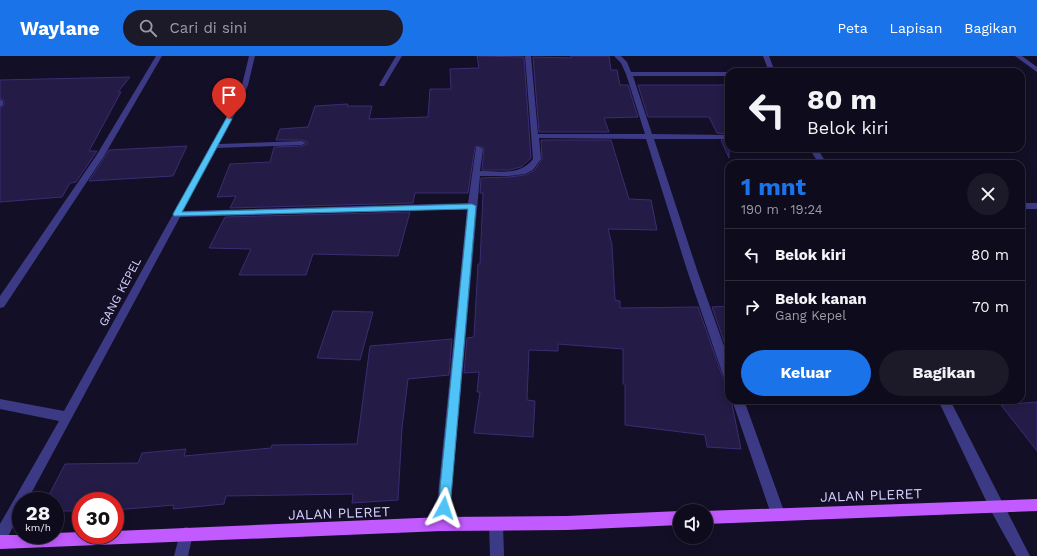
<!DOCTYPE html>
<html lang="id">
<head>
<meta charset="utf-8">
<style>
  body { margin:0; font-family:"Work Sans",sans-serif; background:#1c1929; color:#f1f3f6; height:100vh; display:flex; flex-direction:column; font-size:15px; white-space:nowrap }
  * { box-sizing:border-box; margin:0 }
  p { font-size:13px; color:#9b9ba3 }
  .icon { flex:none; width:22px; height:22px; fill:none; stroke:currentColor; stroke-width:2; stroke-linecap:round; stroke-linejoin:round }
  .map { position:relative; flex:1; overflow:hidden }
  .sheet { position:absolute; left:725px; top:104px; width:300px; height:244px; display:flex; flex-direction:column; background:#0e0b1c; border-radius:12px; box-shadow:0 2px 10px #0003,0 0 0 1px #2e2b3b }
  .sheet>* { flex:none }
  .hud { position:absolute; left:725px; top:12px; width:300px; height:84px; border-radius:12px; box-shadow:0 2px 10px #0003,0 0 0 1px #2e2b3b; background:#0e0b1c; color:#f1f3f6; overflow:hidden }
  .buttons { position:absolute; left:673px; top:448px; display:grid; gap:8px }
  .buttons a { display:grid; place-items:center; width:40px; height:40px; border-radius:50%; background:#0e0b1c; box-shadow:0 2px 10px #0003,0 0 0 1px #2e2b3b; font-size:20px }
  .speed { position:absolute; left:12px; top:436px; display:flex; gap:8px; font-size:20px; font-weight:700; text-align:center }
  .speed>* { display:grid; place-content:center; width:52px; height:52px; border-radius:50%; background:#0e0b1c; box-shadow:0 2px 10px #0003,0 0 0 1px #2e2b3b; line-height:1 }
  .speed small { font-size:10px; font-weight:400 }
  .speed .limit { border:6px solid #d22; background:#fff; color:#111 }
  .pin { position:absolute; display:grid; place-items:center; width:34px; height:34px; color:#fff; margin:-41px -17px; border-radius:50% 50% 50% 0; rotate:-45deg; box-shadow:0 0 4px #0007 }
  .pin .icon { rotate:45deg }
  .me { position:absolute; width:44px; margin:-22px; rotate:5deg; stroke-linejoin:round; filter:drop-shadow(0 0 3px #0008) }
  .turn { display:flex; align-items:center; gap:14px; height:84px; padding:0 16px; font-size:18px }
  .turn .icon { width:52px; height:52px; stroke-width:2.5 }
  .turn b { display:block; font-size:28px; line-height:34px }
  .round { display:grid; place-items:center; flex:none; width:42px; height:42px; border-radius:21px; background:#1c1929 }
  .head { display:flex; align-items:center; justify-content:space-between; height:68px; padding:0 16px }
  h1 { font-size:24px; font-weight:700; line-height:30px; color:#1a73e8 }
  .primary-button { display:flex; gap:8px; margin-top:auto; padding:8px 16px }
  .primary-button a { flex:1; height:46px; border-radius:24px; background:#1a73e8; color:#fff; font-size:16px; font-weight:700; line-height:46px; text-align:center }
  .primary-button a+a { background:#1c1929; color:#f1f3f6 }
  ul { padding:0; list-style:none }
  li { display:flex; align-items:center; gap:12px; height:52px; padding:0 16px; border-top:1px solid #2e2b3b }
  li div { flex:1 }
  li b { display:block; font-size:15px }
  li em { font-style:normal }
  header { display:flex; align-items:center; gap:24px; box-sizing:border-box; height:56px; padding:0 20px; background:#1a73e8; color:#fff }
  header strong { font-size:19px }
  nav { display:flex; gap:22px; margin-inline-start:auto; font-size:14px }
  .search { width:280px; height:36px; background:#1c1929; display:flex; align-items:center; gap:10px; box-sizing:border-box; padding:0 14px; border-radius:22px; color:#9b9ba3; font-size:15px }
  .map>svg:first-child { display:block }
  .building { fill:#241b47; stroke:#3b2d73 }
  .lines { fill:none; stroke-linecap:round; stroke-linejoin:round }
  .minor { fill:#3d3a85; fill-rule:evenodd }
  .major { fill:#c25bff; fill-rule:evenodd }
  .route { fill:#4fc3f7; stroke:#337fa1 }
  .labels { text-anchor:middle; stroke-width:3; stroke-linejoin:round; paint-order:stroke }
  .street-label { font-size:12px; fill:#d9d4ff; stroke:#130f26 }
  .near-street-label { font-size:14px; fill:#d9d4ff; stroke:#130f26 }
</style>
</head>
<body>
<header>
<strong>Waylane</strong>
<div class="search"><svg class="icon" aria-label="search" viewBox="0 0 24 24"><circle cx="10" cy="10" r="6"/><path d="M15 15l6 6"/></svg>Cari di sini</div>
<nav><a>Peta</a><a>Lapisan</a><a>Bagikan</a></nav>
</header>
<div class="map">
<svg width="1037" height="500" viewBox="0 0 1037 500">
  <rect width="100%" height="100%" fill="#130f26"/>
  <path class="building" d="M477,0L524,1L531,102L521,111L509,114H482L484,92L476,90L475,91L468,137H415L413,147L230,152L236,140L217,141L230,108L270,106L274,91L302,90L307,88V86L302,84H276L280,73L308,71L315,50L348,48L347,50H372L369,63L428,61L430,33H451L450,13L479,12Z
    M571,0H609L611,14H617L620,29H628L638,61L604,62L609,76H539L533,1L571,2Z
    M130,21L118,36H121L89,95H97L76,126L70,127L62,141L0,146V52L4,49V44L0,42V24Z
    M638,29H729V78L717,77L709,61H648Z
    M541,84H611L629,143L651,144L657,174L608,173L612,189L615,244L620,245V252L698,251L722,319L724,323L729,325V344H731L732,348L741,393L707,391L705,379L625,369V328H623V293L558,288V295L529,294L527,344L535,345L533,381L474,377L480,336H477L479,316L464,317L467,282L474,281L478,208H480L483,137H480L481,122L509,121L525,119L534,115L542,103Z
    M721,84H729V102Z
    M187,90L173,120L89,125L109,94Z
    M410,156L398,200L313,198L306,219H239L251,193L209,192L225,161Z
    M729,250V300L712,251Z
    M333,255L373,256L360,304L317,302Z
    M452,283L449,319L408,323L402,372L398,444L352,447L353,438L226,440L224,448L173,453L174,449L115,454V445H81V455H55V445H46L65,408L138,407L142,397L186,393L184,400L271,392L272,389L357,388L370,290Z
    M1037,346V395L1001,349Z"/>
  <g class="lines">
    <path class="minor" d="M156,0H162L104,100L4,251L0,252V240L96,100Z
      M249,0H255L248,29L239,50L219,88L302,85L306,87L302,89L217,92L183,155L468,147L476,91H479L483,93L480,115C499,115 520,120 533,103L525,0H531L538,78H645L626,18L621,7L614,0H621L627,6L631,16H729V20H633L652,78L729,79V83H654L697,214L729,304V324L725,322L723,319L687,214L646,83L539,82L541,103L533,114L525,118L509,120H480L449,468L447,473L442,475L437,473L435,468L467,153L180,161L27,445H21V456L5,486L0,488V468L59,365L0,353V343L64,355L233,50L242,29Z
      M396,0H402L384,30H380L379,29Z
      M763,0H769L775,16H769Z
      M1015,0H1022L1037,11V16Z
      M0,43L3,45V49L0,51Z
      M809,92H817L827,108H819Z
      M1021,147H1037V153H1021Z
      M732,344H744L785,458L783,463L778,465L773,463L771,458Z
      M938,344H950L1030,500H1016L991,455Z
      M496,461L501,463L503,468L504,500H490L489,468L491,463Z
      M186,471L191,473L193,478L188,500H174L181,473Z"/>
    <path class="major" d="M1037,443V455L706,468V455H705Z
      M680,455V469L567,474L442,475L0,493V479H55V477L81,476V479H115V475L442,461L567,460Z"/>
  </g>
  <path class="route" d="M227,61L232,63L182,156L472,148L476,150L450,452L448,457L444,458L440,457L438,452L468,153L174,160L173,158Z"/>
  <g class="labels">
    <g class="street-label">
      <text transform="translate(120 236) rotate(-62)" y="4">GANG KEPEL</text>
    </g>
    <g class="near-street-label">
      <text transform="translate(871 439) rotate(-2)" y="5">JALAN PLERET</text>
      <text transform="translate(339 457) rotate(-2)" y="5">JALAN PLERET</text>
    </g>
  </g>
</svg>
<div class="buttons">
<a><svg class="icon" aria-label="sound" viewBox="0 0 24 24"><path d="M4 9h4l5-4v14l-5-4H4zM17 9q2 3 0 6"/></svg></a>
</div>
<div class="speed"><div>28<small>km/h</small></div><div class="limit">30</div></div>
<div class="pin" style="left:229px;top:63px;background:#d93025"><svg class="icon" aria-label="arrive" viewBox="0 0 24 24"><path d="M6 21V4h12l-3 4 3 4H6"/></svg></div>
<svg class="me" style="left:444px;top:452px" viewBox="-20 -20 40 40"><path d="M0-17L14 15 0 8-14 15z" fill="#4fc3f7" stroke="#fff" stroke-width="4"/></svg>
<div class="hud">
<div class="turn"><svg class="icon" aria-label="left" viewBox="0 0 24 24"><path d="M17 20v-9H6M10 6l-5 5 5 5"/></svg><div><b>80 m</b>Belok kiri</div></div>
</div>
<section class="sheet">
<div class="head"><div><h1>1 mnt</h1><p>190 m · 19:24</p></div><a class="round"><svg class="icon" aria-label="close" viewBox="0 0 24 24"><path d="M6 6l12 12M18 6L6 18"/></svg></a></div>
<ul>
<li><svg class="icon" aria-label="left" viewBox="0 0 24 24"><path d="M17 20v-9H6M10 6l-5 5 5 5"/></svg><div><b>Belok kiri</b></div><em>80 m</em></li>
<li><svg class="icon" aria-label="right" viewBox="0 0 24 24"><path d="M7 20v-9h11M14 6l5 5-5 5"/></svg><div><b>Belok kanan</b><p>Gang Kepel</p></div><em>70 m</em></li>
</ul>
<div class="primary-button"><a>Keluar</a><a>Bagikan</a></div>
</section>
</div>
</body>
</html>
